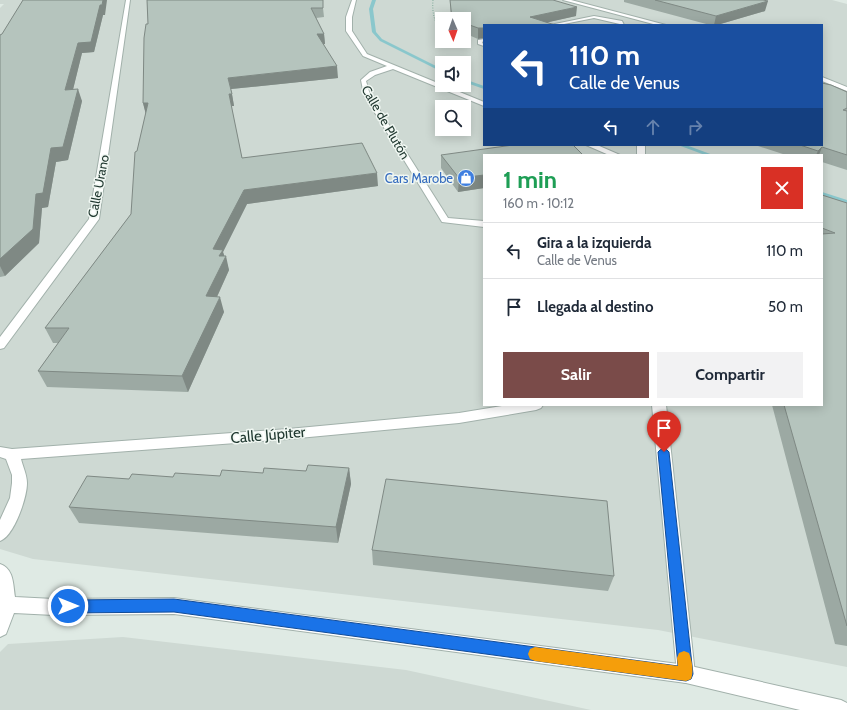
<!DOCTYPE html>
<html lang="es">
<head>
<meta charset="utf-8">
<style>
  body { margin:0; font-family:Cabin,sans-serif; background:#f2f2f3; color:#1f2937; height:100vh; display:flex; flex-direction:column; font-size:15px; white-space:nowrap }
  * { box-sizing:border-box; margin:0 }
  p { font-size:13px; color:#747a83 }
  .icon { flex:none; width:22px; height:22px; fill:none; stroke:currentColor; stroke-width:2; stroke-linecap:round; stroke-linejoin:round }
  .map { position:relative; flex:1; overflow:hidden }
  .side { position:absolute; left:483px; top:154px; width:340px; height:252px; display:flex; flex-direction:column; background:#fff; border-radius:0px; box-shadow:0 2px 10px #0003 }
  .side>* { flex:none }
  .hud { position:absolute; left:483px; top:24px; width:340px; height:122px; border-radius:0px; box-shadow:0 2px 10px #0003; background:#1a4fa0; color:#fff; overflow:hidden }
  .needle { width:26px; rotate:178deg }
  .controls { position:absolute; left:435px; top:12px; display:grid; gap:8px }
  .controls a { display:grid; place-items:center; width:36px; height:36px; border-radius:0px; background:#fff; box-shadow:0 2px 10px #0003; font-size:20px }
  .pin { position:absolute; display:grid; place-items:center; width:34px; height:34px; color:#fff; margin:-41px -17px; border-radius:50% 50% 50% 0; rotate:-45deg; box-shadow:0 0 4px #0007 }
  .pin .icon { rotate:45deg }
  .me { position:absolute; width:44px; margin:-22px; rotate:90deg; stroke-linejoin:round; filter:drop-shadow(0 0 3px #0008) }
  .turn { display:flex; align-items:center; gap:14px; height:84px; padding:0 20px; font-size:18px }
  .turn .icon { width:52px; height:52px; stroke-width:2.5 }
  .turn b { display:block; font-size:28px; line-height:34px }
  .lanes { display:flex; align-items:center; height:38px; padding:0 20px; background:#0003; justify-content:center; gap:20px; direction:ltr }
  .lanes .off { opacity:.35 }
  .round { display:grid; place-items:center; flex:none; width:42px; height:42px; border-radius:0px; background:#f2f2f3 }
  .overview { display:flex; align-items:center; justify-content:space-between; height:68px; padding:0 20px }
  h1 { font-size:24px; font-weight:700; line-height:30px; color:#1e9e55 }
  .cta { display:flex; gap:8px; margin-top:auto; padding:8px 20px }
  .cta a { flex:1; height:46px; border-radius:0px; background:#7a4b49; color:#fff; font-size:16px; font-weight:700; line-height:46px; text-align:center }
  .cta a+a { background:#f2f2f3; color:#1f2937 }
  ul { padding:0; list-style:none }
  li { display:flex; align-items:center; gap:12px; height:56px; padding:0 20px; border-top:1px solid #e0e1e3 }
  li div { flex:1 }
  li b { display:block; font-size:15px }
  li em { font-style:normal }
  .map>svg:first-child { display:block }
  .built { fill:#ced9d3; fill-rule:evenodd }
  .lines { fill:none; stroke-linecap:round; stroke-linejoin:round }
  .stream { fill:#8ac7cc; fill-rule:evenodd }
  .service-casing { stroke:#a2b1ab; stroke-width:2 }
  .minor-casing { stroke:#a2b1ab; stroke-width:2 }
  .tertiary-casing { stroke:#a2b1ab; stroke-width:2 }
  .path { stroke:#82ab9b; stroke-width:1; stroke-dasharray:1 1.5; stroke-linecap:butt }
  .service { fill:#fff; fill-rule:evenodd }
  .minor { fill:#fff; fill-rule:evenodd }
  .tertiary { fill:#fff; fill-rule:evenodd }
  .wall { fill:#9ca9a3 }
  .shaded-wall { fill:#7f8984 }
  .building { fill:#b5c4bd; stroke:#7f8984 }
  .route { fill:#1a73e8; stroke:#114b97 }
  .slow { fill:#f59e0b }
  .labels { text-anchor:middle; stroke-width:3; stroke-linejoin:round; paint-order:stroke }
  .far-street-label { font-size:13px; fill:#213931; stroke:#f0f7f2 }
  .far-shop-label { font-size:13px; fill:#366cbe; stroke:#f0f7f2; text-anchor:end }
  .street-label { font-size:15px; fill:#213931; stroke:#f0f7f2 }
</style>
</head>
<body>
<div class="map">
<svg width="847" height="710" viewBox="0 0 847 710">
  <rect width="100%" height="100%" fill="#dfeae4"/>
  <path class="built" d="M0,0H832L847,4V667L658,630L33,559L0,549V8L4,4H0ZM442,19H464V41H442ZM484,25H822V145H484ZM442,63H464V85H442ZM442,107H464V129H442ZM484,155H822V405H484Z
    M123,637L406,670L591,710H0V652L8,644Z"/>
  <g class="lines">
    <path class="stream" d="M372,0H376L373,9L376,32L382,39L442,69V72L380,41L372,32L369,9Z
      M464,79L484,86V89L464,82Z
      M678,145H686L713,155H705Z
      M822,192L847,200V204L822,196Z"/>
    <g class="service-casing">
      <path id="service" d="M594,16L622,21L624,25L594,18L559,25H550Z
        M484,39V41L482,42L484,46L478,44V40Z"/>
    </g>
    <g class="minor-casing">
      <path id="minor" d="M126,0H130L99,219L4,348L0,349V337L89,219Z
        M352,0H356L352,17V31L367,54L484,102V106L393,69L375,75L366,81L370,95L448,218L484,221V227L442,222L364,95L361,80L370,72L387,66L363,56L346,31V17Z
        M586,145H597L620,155H609Z
        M637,145H645V155H637Z
        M508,405H543L541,408L536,410L459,423L288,439L21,459C23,467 27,475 27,483C27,498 14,536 0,541V520L10,498L12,483V475L6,459L0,457V447L12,449L288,429L459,413Z
        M652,405H666L695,674L693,681L686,683L679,681L677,674Z"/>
    </g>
    <g class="tertiary-casing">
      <path id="tertiary" d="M563,0H571L666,25H657Z
        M822,77L847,87V91L822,81Z
        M0,564C14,569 13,584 15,597L54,599L174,598L686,665L841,700L847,703V710H800L686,683L174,614L54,615L14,613L6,634L0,637Z"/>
    </g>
    <path class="path" d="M433,0C432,12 434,23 442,32
      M457,41L465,45"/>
    <use href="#service" class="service"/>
    <use href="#minor" class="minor"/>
    <use href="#tertiary" class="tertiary"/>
  </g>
  <path class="wall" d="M23,0L105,15H103L94,52L82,53L73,89L82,101L68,160L56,162L48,207L42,208L39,243L5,276L0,277V35L2,34Z
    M147,0L323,8L324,17L316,18L324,34L325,44H323L338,78L231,89L234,106H231L242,158L378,186L247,204L223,252L229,270L217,297L224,312L188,392L47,387L38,371L58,343H53L45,328L131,214L137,151L146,114L143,103L148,24Z
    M450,0H553L576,16L548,22L484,25L478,39L464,33V19H451Z
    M624,0H763L765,11L717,25H710L624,2Z
    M847,92V170L822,162V155H786L755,145H822Z
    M441,155H484V188L458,192L441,168Z
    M822,195L847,203V646L835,644L772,405H822Z
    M349,468L351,484L338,543L79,523L69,507L129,479L220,476Z
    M372,550L614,576L608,591L373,565Z"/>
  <path class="shaded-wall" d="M103,0H107L105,15H103L94,52L82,53L70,102L65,90L78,43Z
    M768,1L765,11L717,25H714L716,16Z
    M577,7L576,16L536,25L530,17Z
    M478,28H484V38L478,39Z
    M317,34H324L325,44L319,45Z
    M337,66L338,78L231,89L228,78Z
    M78,89L82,101L68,160L56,162L48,207L42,208L39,243L5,276L0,266V259L36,194L51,148Z
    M229,94H232L234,106H231Z
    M143,103H148L146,115Z
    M822,147L819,155H816L818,151Z
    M377,173L378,186L247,204L223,252L225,258L226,256L229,270L210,312L206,296L213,249L244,190Z
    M484,175V188L458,192L459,178Z
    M220,297L224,312L188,392L182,376Z
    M349,468L351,484L338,543L336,527Z"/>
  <path class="building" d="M23,0H103L102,5H100L91,42L78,43L65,90L78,89L63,147L51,148L43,193L36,194L33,229L0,259V35L2,34Z
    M147,0H323V8H311L324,34H317L337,66L228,78L232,94H229L242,158L362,143L377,173L244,190L213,249L223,250L219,256H226L206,296L220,297L182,376L38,371L69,328H45L131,214L135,152L137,151L148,103H143L144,38L146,24H148Z
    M450,0H553L577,7L530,17L555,25H484V28H478L464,23V19H452Z
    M655,0H763L768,1L716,16Z
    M822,83L831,85L847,92V108L843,110L847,111V155L822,147L818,151L800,145H822Z
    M513,145H573L583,155H484V175L459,178L441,155Z
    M822,195L847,203V626L784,405H822V234L835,233L822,228Z
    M308,465L349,468L336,527L69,507L87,476L129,479L132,474L173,477L175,473L220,476L222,470L263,473L264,468L306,471Z
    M386,479L607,501L614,576L372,550Z"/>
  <path class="route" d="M664,448L667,450L669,452L693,674L691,679L686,681L174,612L68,613L64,611L62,606L64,602L68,600L174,599L678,666L658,452L660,450Z"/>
  <path class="slow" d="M535,647L678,666L677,658L679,653L684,651L689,653C692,661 694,671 691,679L686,681L535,661L530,659L528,654L530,649Z"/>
  <defs>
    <g id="shop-disc" transform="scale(0.9)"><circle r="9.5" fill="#3f7fe0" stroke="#f0f7f2"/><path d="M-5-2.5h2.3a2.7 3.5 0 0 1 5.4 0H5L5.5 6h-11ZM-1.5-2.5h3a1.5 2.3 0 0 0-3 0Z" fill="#fff"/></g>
  </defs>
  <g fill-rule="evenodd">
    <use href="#shop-disc" x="466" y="178"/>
  </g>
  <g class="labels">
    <g class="far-street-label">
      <text transform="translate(386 122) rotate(60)" y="5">Calle de Plutón</text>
      <text transform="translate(98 186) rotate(-79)" y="5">Calle Urano</text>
    </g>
    <g class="far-shop-label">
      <text x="453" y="183">Cars Marobe</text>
    </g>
    <g class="street-label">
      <text transform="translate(268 435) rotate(-5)" y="5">Calle Júpiter</text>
    </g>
  </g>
</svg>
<div class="controls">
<a><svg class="needle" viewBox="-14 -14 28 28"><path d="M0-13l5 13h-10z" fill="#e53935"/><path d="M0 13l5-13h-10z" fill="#747a83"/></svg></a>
<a><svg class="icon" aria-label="sound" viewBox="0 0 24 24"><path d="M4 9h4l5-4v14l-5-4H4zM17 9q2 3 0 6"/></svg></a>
<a><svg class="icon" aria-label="search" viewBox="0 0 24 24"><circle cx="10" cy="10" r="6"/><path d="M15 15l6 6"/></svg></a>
</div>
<div class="pin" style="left:664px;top:452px;background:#d93025"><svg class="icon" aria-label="arrive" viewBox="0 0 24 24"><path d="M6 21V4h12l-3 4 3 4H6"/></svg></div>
<svg class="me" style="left:68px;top:606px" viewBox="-20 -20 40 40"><circle r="17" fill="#1a73e8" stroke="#fff" stroke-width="3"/><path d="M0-11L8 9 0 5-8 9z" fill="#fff"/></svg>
<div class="hud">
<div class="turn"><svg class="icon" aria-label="left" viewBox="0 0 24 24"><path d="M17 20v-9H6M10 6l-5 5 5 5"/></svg><div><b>110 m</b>Calle de Venus</div></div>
<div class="lanes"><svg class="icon" aria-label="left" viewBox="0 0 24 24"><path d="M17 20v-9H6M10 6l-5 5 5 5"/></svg><svg class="icon off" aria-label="ahead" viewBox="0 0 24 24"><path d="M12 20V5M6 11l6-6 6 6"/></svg><svg class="icon off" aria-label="right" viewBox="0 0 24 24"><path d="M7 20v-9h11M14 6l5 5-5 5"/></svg></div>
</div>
<section class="side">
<div class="overview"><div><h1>1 min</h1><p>160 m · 10:12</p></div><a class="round" style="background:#d93025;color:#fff"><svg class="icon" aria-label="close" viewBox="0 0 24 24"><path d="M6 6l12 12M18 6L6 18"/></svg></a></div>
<ul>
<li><svg class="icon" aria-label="left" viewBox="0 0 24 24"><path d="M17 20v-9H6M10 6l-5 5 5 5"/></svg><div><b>Gira a la izquierda</b><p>Calle de Venus</p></div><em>110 m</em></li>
<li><svg class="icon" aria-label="arrive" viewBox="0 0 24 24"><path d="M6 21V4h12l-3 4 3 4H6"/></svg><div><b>Llegada al destino</b></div><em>50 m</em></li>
</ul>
<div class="cta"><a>Salir</a><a>Compartir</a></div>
</section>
</div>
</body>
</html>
